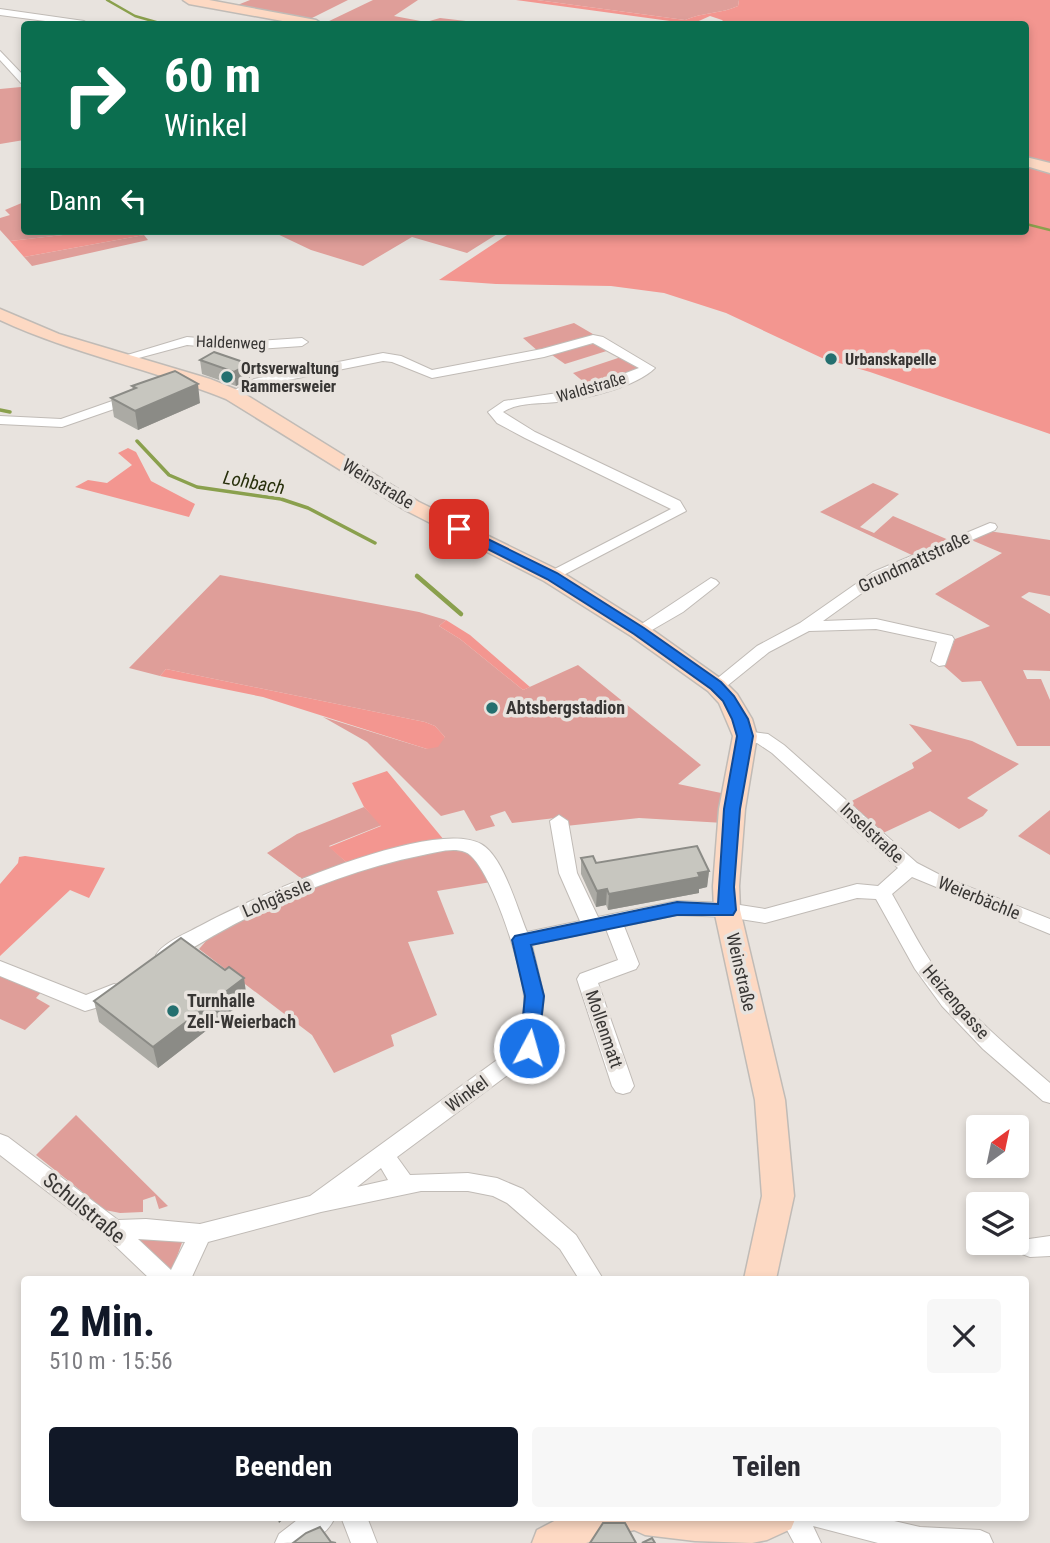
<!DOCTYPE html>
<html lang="de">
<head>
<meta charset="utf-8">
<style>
  body { margin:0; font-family:"Roboto Condensed",sans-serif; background:#f7f7f7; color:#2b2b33; height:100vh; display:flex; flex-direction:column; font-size:26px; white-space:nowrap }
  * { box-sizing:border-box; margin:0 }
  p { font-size:23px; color:#7c7c81 }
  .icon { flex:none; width:38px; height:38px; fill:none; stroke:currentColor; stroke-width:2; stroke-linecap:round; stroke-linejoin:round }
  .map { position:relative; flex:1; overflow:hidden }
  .panel { position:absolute; left:21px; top:1276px; width:1008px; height:245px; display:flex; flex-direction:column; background:#fff; border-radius:7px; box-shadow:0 4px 10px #0003 }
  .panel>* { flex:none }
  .guide { position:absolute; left:21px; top:21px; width:1008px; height:214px; border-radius:7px; box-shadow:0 4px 10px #0003; background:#0b6e4f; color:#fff; overflow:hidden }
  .needle { width:46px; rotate:33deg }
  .controls { position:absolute; left:966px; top:1115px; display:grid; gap:14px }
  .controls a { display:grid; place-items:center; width:63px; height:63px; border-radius:7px; background:#fff; box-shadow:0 4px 10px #0003; font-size:35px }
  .pin { position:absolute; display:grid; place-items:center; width:60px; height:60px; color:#fff; margin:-30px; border-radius:14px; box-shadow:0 4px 10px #0006 }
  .me { position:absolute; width:77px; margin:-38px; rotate:6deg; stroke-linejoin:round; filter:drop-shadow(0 0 5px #0008) }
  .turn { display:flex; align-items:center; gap:24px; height:147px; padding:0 28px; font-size:32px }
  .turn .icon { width:91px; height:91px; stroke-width:2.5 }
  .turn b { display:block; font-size:49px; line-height:60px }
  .then { display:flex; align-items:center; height:66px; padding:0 28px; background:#0003; gap:14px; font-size:26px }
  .round { display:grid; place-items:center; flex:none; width:74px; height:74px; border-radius:7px; background:#f7f7f7 }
  .headline { display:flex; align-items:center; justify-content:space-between; height:119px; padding:0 28px }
  h1 { font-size:42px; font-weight:700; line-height:52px; color:#111827 }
  .primary-button { display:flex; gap:14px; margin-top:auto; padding:14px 28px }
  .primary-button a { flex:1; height:80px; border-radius:7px; background:#111827; color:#fff; font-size:28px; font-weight:700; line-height:80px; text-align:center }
  .primary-button a+a { background:#f7f7f7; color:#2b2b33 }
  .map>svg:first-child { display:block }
  .green { fill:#df9e99 }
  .forest { fill:#f39690 }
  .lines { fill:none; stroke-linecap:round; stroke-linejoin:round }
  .stream-far2 { stroke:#8aa04d; stroke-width:2.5 }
  .stream-far1 { stroke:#8aa04d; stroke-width:3.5 }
  .stream { stroke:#8aa04d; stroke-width:4.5 }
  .street-casing { stroke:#c0bbb6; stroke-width:2 }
  .secondary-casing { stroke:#c0bbb6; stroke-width:3 }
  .street { fill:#fff; fill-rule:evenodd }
  .secondary { fill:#fdd9c3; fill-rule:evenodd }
  .wall { fill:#abaaa4 }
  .shaded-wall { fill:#8b8b86 }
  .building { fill:#c7c6bf; stroke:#8b8b86; stroke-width:2 }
  .route { fill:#1a73e8; stroke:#114b97; stroke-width:2 }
  .poi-dot { fill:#246f6f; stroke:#e8e3de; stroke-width:2.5 }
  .labels { text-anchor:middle; stroke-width:7; stroke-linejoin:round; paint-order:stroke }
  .far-street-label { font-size:16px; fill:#383634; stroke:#e8e3de }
  .far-poi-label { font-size:16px; font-weight:bold; fill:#383634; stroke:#e8e3de; text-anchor:start }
  .street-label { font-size:18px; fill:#383634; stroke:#e8e3de }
  .poi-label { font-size:18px; font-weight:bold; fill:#383634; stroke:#e8e3de; text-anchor:start }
  .water-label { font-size:19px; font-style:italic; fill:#28300c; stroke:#e8e3de }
  .near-street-label { font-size:21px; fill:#383634; stroke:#e8e3de }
</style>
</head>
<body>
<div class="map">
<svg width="1050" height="1543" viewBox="0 0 1050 1543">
  <rect width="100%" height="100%" fill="#e8e3de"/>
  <path class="green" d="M250,0H348L310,19L325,23L373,0H418L394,16L426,22L440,18L492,24H324L235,6Z
    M537,0H739L738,6C721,14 703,12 685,20Z
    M21,87L24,89V140L0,144V89Z
    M24,202V231H98L10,241L0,230V218L10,215L5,210Z
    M271,231H502L467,253L412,237L363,266L311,250Z
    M144,235L148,240L32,266L24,257Z
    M574,323L598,337L539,352L523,338Z
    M597,343L613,349L565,364L549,353Z
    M624,356L640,369L591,388L573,373Z
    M873,483L899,494L860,527L874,533L893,516L951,541L916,557L820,512Z
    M988,531L1050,540V596L1029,592L1021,597L1050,614V671L1023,670L1027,679H1041L1050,700V746H1017L981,681L962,682L944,666L955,639L990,626L935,594L1002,553L969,539Z
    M220,575L419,612L446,620L439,626L460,639L523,690L578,665L701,765L678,784L726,794L724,823L639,818L566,826L564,817L512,823L505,811L490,816L495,826L476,831L464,810L441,816L367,742L323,717L427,749L445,737L435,726L425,722L166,669L160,676L129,668Z
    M909,724L972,741L1019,764L967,798L988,810L983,816L959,829L930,811L881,834L848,803L914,768L912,763L932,751Z
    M364,807L382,825L329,846L346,862L306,882L267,853L297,834Z
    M1050,810V855L1018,836Z
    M444,849L472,851L491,882L437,891L454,934L408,942L437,1015L391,1035L394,1046L334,1073L312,1035L199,949L213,933L328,882L361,869Z
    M0,971L43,990L36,998L50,1006L25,1030L0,1019Z
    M76,1115L168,1206L159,1209L155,1196L143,1200V1212L120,1213L105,1210L36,1155Z
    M144,1237H184L170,1276L137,1239Z"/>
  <path class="forest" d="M516,0H537L685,20C703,12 721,14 738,6L739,0H1050V165L1026,157V24H726L722,20L710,16L692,24Z
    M1026,165L1050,173V434L870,372L822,358L726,313L664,293L611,286L496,284L439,280L513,231H1026Z
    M98,231H141L144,235L24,257L10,241Z
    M128,448L136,452L151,481L195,504L189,517L75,487L88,480L107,483L132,465L118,453Z
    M446,620L470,635L530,687L523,690L460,639L439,626Z
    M166,669L425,722L435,726L445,737L438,747L427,749L263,697L160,676Z
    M387,771L444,840L381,852L346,862L329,847L381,826L364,807L352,783Z
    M25,856L105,868L89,898L70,890L0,956V884L18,863L19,857Z"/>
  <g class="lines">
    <path class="stream-far2" d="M107,0L135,16L163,24
      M1026,224L1050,230"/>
    <path class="stream-far1" d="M0,410L10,412
      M137,441L169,475L197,487L281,499L308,508L375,543"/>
    <path class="stream" d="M417,576L461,614"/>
    <g class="street-casing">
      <path id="street" d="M0,9L84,21L89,24H68L0,15Z
        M0,51L24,76V84L21,83L0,60Z
        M593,335L603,337L655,368C636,387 583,400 557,402C539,404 518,402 503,412L535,432L680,501L686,511L552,581L547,579L544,576L547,573L671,509L525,438L497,423L488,412L504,401L584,389L639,368L593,343L544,357L432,378L392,362L383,361L263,385L233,399L226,395L254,379L383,353L401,356L432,370L542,349Z
        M187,337L243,342L302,338L308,342L302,346L243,350L187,345L120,363L114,359Z
        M135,393L142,397L140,400L62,427L0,424V416L61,419Z
        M990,523L995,524L997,527L995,530L883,578L823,621L876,619L952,636L954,639L945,665L939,666L931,661L937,642L876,629L809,631L769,652L722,690H710L708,686L757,646L800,623L873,572Z
        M711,578L716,580L719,583L716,586L683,612L645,634L639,636L631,631Z
        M745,731L768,734L784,745L917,863L946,878L1050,919V934L912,877L892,894C909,924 924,955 945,982C975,1020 1013,1051 1050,1083V1103L1043,1101L983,1049L942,1006L915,969L876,899L857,898L765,923L727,917L677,915L624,926L639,964L636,969L598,983L634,1086L630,1092L623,1094L616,1092L612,1086L577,979L580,974L618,960L606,929L532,945L544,996L539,1048L536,1054L397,1157L410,1175L468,1173L497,1178L523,1189L576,1235L603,1279H579L560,1249L507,1203L493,1196L468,1191H421L321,1212L208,1242L191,1279H150L106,1237L0,1155V1134L8,1137L118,1220L146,1219L200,1224L310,1196L519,1044C521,1029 525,1012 524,996C523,970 489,860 465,852C452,847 435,853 423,855C334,873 249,912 173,960L166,962L159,960L156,955C164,942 187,933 200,926C249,899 431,817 481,844C503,856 517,908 527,932L580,921L559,873L550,821L559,815L568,821L577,873L598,917L677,901L727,903L765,909L857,884L878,886L898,868L772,753L757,743L739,740L736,736ZM381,1168L388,1180L357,1187ZM138,1239L185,1242L171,1270Z
        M0,961L86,995L114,984L121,986L124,991L109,1004L85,1011L0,976Z
        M1050,1236V1256L1030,1257L1022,1254L1019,1247L1022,1240Z
        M301,1517H335C324,1543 300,1543 275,1543L279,1534Z
        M341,1517H367L377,1543H351Z
        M780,1517H807L810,1521L808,1517H877L920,1527L980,1530L989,1534L993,1543H878L813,1526L821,1543H794Z"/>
    </g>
    <g class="secondary-casing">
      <path id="secondary" d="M183,0H209L316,20L322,24H299L189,4Z
        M1026,157L1050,163V173L1026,166Z
        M0,309L59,334L210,379L240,391L419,502L560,571L647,626L724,681L737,694L752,719L757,736L745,809L739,886L740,910L785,1100L794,1196L776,1279H744L762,1196L755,1100L714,910L713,886L719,809L733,736L719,703L708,691L631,636L544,581L405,510L226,399C152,369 73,354 0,320Z
        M562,1517H796L791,1529L767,1540L752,1543L695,1541L645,1535L634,1530L586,1543H532L537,1530Z"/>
    </g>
    <use href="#street" class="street"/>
    <use href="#secondary" class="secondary"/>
  </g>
  <path class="wall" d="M200,360L250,378L236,386L202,374Z
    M132,386L200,403L138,430L114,417L111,398L133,389Z
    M581,858L596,863L709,871L707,887L699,889V893L608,910L606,905L596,907L581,874Z
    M247,999L158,1068L99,1022L94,1001Z"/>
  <path class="shaded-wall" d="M249,364L250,378L236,386L234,372Z
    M198,384L200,403L138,430L135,411Z
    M709,871L707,887L699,889V893L608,910L609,894Z
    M607,889L606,905L596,907L597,891Z
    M244,978L247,999L158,1068L153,1047Z
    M277,1517H286L279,1523Z"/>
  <path class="building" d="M214,352L249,364L234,372L200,360Z
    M175,371L198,384L135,411L111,398L136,388L132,386Z
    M697,846L709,871L698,873L700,877L609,894L607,889L597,891L581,858L593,856L596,863Z
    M181,938L225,970L229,967L244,978L153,1047L94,1001Z
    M603,1523H625L636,1543H590Z
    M320,1527L331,1542L336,1543H293L306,1533Z
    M652,1538L655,1543H642Z"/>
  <path class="route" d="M459,525L557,573L644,628L721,682L734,696L748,719L753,736L740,809L734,887L736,910L733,915H677L531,945L544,996L538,1048L536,1053L529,1055L522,1053L520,1048L525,996L512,940L515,936L677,902L718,904L724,809L737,736L732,719L723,701L711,689L634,634L547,579L454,532L452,529Z"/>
  <g class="poi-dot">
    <circle cx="831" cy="359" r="7"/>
    <circle cx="227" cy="377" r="7"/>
    <circle cx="492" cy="708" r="7"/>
    <circle cx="173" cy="1011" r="7"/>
  </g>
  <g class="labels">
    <g class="far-street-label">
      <text transform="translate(231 342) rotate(2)" y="6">Haldenweg</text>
      <text transform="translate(591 387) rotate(-16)" y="6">Waldstraße</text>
    </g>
    <g class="far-poi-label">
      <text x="845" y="365">Urbanskapelle</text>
      <text x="241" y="374">Ortsverwaltung<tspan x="241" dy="18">Rammersweier</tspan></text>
    </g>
    <g class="street-label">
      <text transform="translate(378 484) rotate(31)" y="6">Weinstraße</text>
      <text transform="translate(914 562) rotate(-25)" y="6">Grundmattstraße</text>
      <text transform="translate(872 833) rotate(43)" y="6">Inselstraße</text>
      <text transform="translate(277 898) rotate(-23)" y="6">Lohgässle</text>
      <text transform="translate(979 898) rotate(22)" y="6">Weierbächle</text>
      <text transform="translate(741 972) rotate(77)" y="6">Weinstraße</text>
      <text transform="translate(956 1002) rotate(49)" y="6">Heizengasse</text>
      <text transform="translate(604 1029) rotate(71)" y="6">Mollenmatt</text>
      <text transform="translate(467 1094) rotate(-36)" y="6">Winkel</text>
    </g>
    <g class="poi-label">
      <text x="506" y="714">Abtsbergstadion</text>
      <text x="187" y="1007">Turnhalle<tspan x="187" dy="21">Zell-Weierbach</tspan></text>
    </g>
    <g class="water-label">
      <text transform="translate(254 482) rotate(10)" y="7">Lohbach</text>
    </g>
    <g class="near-street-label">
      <text transform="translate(84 1208) rotate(39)" y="7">Schulstraße</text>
    </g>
  </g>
</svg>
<div class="controls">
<a><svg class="needle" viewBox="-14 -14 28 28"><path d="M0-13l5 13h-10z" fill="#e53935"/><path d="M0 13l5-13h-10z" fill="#7c7c81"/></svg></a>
<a><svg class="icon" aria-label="layers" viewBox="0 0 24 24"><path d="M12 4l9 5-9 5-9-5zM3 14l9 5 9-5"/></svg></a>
</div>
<div class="pin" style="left:459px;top:529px;background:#d93025"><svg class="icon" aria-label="arrive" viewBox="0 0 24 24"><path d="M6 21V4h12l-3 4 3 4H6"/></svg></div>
<svg class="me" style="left:529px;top:1048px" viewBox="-20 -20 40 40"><circle r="17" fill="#1a73e8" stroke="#fff" stroke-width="3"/><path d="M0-11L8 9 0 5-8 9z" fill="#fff"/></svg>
<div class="guide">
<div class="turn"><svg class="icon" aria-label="right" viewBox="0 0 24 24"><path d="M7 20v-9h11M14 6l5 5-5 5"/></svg><div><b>60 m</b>Winkel</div></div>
<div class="then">Dann<svg class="icon" aria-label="left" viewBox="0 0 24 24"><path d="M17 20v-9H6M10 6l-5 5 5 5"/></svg></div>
</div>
<section class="panel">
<div class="headline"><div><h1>2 Min.</h1><p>510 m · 15:56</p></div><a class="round"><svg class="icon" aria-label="close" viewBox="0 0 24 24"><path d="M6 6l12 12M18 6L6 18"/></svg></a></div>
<div class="primary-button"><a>Beenden</a><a>Teilen</a></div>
</section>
</div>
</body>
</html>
